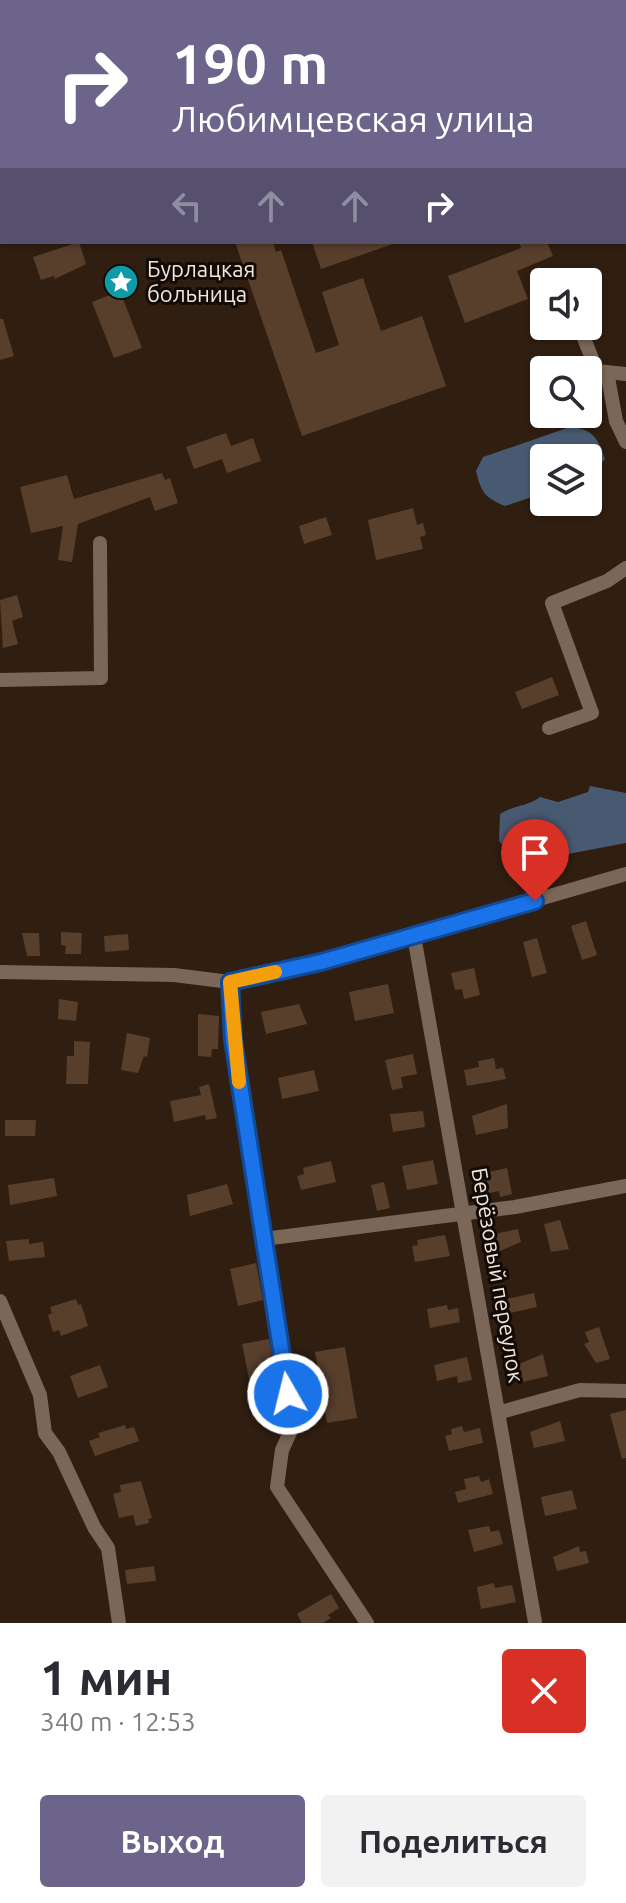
<!DOCTYPE html>
<html lang="ru">
<head>
<meta charset="utf-8">
<style>
  body { margin:0; font-family:Ubuntu,sans-serif; background:#f2f2f3; color:#2b2b33; height:100vh; display:flex; flex-direction:column; font-size:30px; white-space:nowrap }
  * { box-sizing:border-box; margin:0 }
  p { font-size:26px; color:#7c7c81 }
  .icon { flex:none; width:44px; height:44px; fill:none; stroke:currentColor; stroke-width:2; stroke-linecap:round; stroke-linejoin:round }
  .map { position:relative; height:1623px; overflow:hidden }
  .sheet { display:flex; flex-direction:column; background:#fff; flex:1 }
  .sheet>* { flex:none }
  .guide { position:absolute; left:0px; top:0px; width:626px; height:244px; box-shadow:0 2px 6px #0004; background:#6c648a; color:#fff; overflow:hidden }
  .tools { position:absolute; left:530px; top:268px; display:grid; gap:16px }
  .tools a { display:grid; place-items:center; width:72px; height:72px; border-radius:8px; background:#fff; box-shadow:0 2px 6px #0004; font-size:40px }
  .pin { position:absolute; display:grid; place-items:center; width:68px; height:68px; color:#fff; margin:-82px -34px; border-radius:50% 50% 50% 0; rotate:-45deg; box-shadow:0 0 8px #0007 }
  .pin .icon { rotate:45deg }
  .me { position:absolute; width:88px; margin:-44px; rotate:352deg; stroke-linejoin:round; filter:drop-shadow(0 0 6px #0008) }
  .turn { display:flex; align-items:center; gap:28px; height:168px; padding:0 40px; font-size:36px }
  .turn .icon { width:104px; height:104px; stroke-width:2.5 }
  .turn b { display:block; font-size:56px; line-height:68px }
  .lanes { display:flex; align-items:center; height:76px; padding:0 40px; background:#0003; justify-content:center; gap:40px; direction:ltr }
  .lanes .off { opacity:.35 }
  .round { display:grid; place-items:center; flex:none; width:84px; height:84px; border-radius:8px; background:#f2f2f3 }
  .summary { display:flex; align-items:center; justify-content:space-between; height:136px; padding:0 40px }
  h1 { font-size:48px; font-weight:600; line-height:60px }
  .cta { display:flex; gap:16px; margin-top:auto; padding:16px 40px }
  .cta a { flex:1; height:92px; border-radius:8px; background:#6c648a; color:#fff; font-size:32px; font-weight:600; line-height:92px; text-align:center }
  .cta a+a { background:#f2f2f3; color:#2b2b33 }
  .map>svg:first-child { display:block }
  .water { fill:#485a72 }
  .building { fill:#573f2c }
  .lines { fill:none; stroke-linecap:round; stroke-linejoin:round }
  .minor { stroke:#7b6757; stroke-width:14 }
  .major { stroke:#9c7149; stroke-width:18 }
  .route-casing { stroke:#114b97; stroke-width:20 }
  .route { stroke:#1a73e8; stroke-width:14 }
  .slow { stroke:#f59e0b; stroke-width:14 }
  .labels { text-anchor:middle; stroke-width:6; stroke-linejoin:round; paint-order:stroke }
  .poi-label { font-size:22px; fill:#f1e5dc; stroke:#120a05; text-anchor:start }
  .street-label { font-size:22px; fill:#f1e5dc; stroke:#120a05 }
</style>
</head>
<body>
<div class="map">
<svg width="626" height="1623" viewBox="0 0 626 1623">
  <rect width="100%" height="100%" fill="#301e11"/>
  <path class="water" d="M570,427C593,429 598,438 605,459L589,477L588,458H544V493L505,506C485,498 481,492 476,471L483,457Z
    M590,786L626,793V843L531,861L513,856L499,841L500,814C513,805 527,807 540,797L558,802L588,792Z"/>
  <path class="building" d="M79,242L86,264L55,279L54,276L41,280L33,257Z
    M235,242H273L276,252L281,250L316,353L339,345L322,292L363,278L381,331L422,316L446,386L302,436Z
    M312,242H393V244L321,269Z
    M519,242H547L553,256L517,271L528,299L465,323L448,276L521,248Z
    M120,291L142,348L114,358L92,302Z
    M0,319H3L14,356L0,360Z
    M226,433L231,446L253,438L261,461L227,473L222,459L194,469L186,447Z
    M162,473L165,480L170,478L178,503L155,511L150,497L78,524L72,562L58,560L63,526L31,533L20,487L67,475L74,499Z
    M413,508L417,525L423,523L426,535L420,537L423,549L376,560L368,520Z
    M326,517L332,535L304,544L299,526Z
    M17,595L23,617L12,621L18,644L3,648L0,600Z
    M552,677L559,695L522,709L515,692Z
    M586,921L597,955L582,960L571,926Z
    M61,932L82,933L81,954H65L66,946L61,945Z
    M22,933H39L40,956H27Z
    M128,934L129,950L105,952L104,936Z
    M537,938L547,973L532,977L523,942Z
    M474,968L480,995L464,999L462,989L455,990L451,973Z
    M388,984L394,1013L355,1021L349,992Z
    M59,999L78,1002L76,1021L58,1019Z
    M299,1004L307,1024L266,1034L261,1012Z
    M198,1014L219,1016L218,1049H212L211,1057L198,1056Z
    M127,1033L150,1038L147,1057L144,1056L138,1073L121,1070Z
    M74,1041L90,1042L88,1084H66L67,1056H74Z
    M413,1054L417,1074L401,1077L403,1088L392,1090L385,1060Z
    M494,1058L496,1069L503,1068L506,1079L467,1086L464,1070L479,1067L478,1061Z
    M314,1070L319,1091L282,1099L278,1078Z
    M209,1084L217,1118L206,1120L205,1115L174,1122L170,1101L201,1095L199,1087Z
    M507,1104L508,1128L476,1135L472,1116Z
    M423,1111L425,1127L393,1132L390,1114Z
    M5,1120H36L35,1136H5Z
    M433,1160L438,1184L407,1190L402,1166Z
    M331,1161L336,1182L301,1190L297,1176L304,1174L303,1168Z
    M507,1168L512,1194L500,1197L499,1191L484,1194L479,1174Z
    M54,1178L57,1196L10,1205L8,1185Z
    M384,1182L390,1208L377,1211L371,1185Z
    M227,1184L233,1204L190,1216L187,1195Z
    M560,1220L569,1249L551,1252L544,1224Z
    M518,1229L521,1242L493,1254L489,1235Z
    M445,1235L450,1256L415,1262L412,1246L418,1245L417,1240Z
    M29,1239V1244L43,1242L45,1257L9,1261L6,1241Z
    M256,1263L263,1300L238,1306L230,1269Z
    M534,1293L537,1307L506,1314L503,1300Z
    M76,1299L78,1305L81,1304L88,1326L61,1336L59,1330L53,1332L48,1315L52,1313L50,1307Z
    M447,1305L448,1310L458,1308L460,1322L430,1328L427,1309Z
    M599,1327L610,1359L596,1363L584,1344L589,1342L585,1332Z
    M269,1339L276,1378L250,1383L242,1344Z
    M345,1347L357,1418L327,1423L315,1352Z
    M543,1354L548,1376L519,1383L514,1366Z
    M467,1357L472,1380L458,1383L457,1376L437,1381L434,1365Z
    M100,1365L108,1387L78,1398L70,1376Z
    M626,1410V1458L622,1459L610,1414Z
    M560,1421L565,1441L534,1448L530,1432Z
    M125,1425L126,1429L134,1427L139,1441L95,1456L89,1441L100,1437L98,1433Z
    M462,1426L464,1432L480,1428L483,1443L449,1451L445,1436L452,1434L451,1429Z
    M479,1476L481,1482L489,1479L493,1494L458,1503L455,1492L466,1489L464,1479Z
    M141,1481L152,1518L148,1519L149,1523L136,1526L133,1515L119,1518L113,1494L121,1492L120,1485Z
    M572,1490L577,1509L545,1516L541,1497Z
    M489,1526L491,1532L499,1530L503,1544L474,1552L468,1530Z
    M579,1546L580,1552L586,1551L589,1563L557,1571L553,1557Z
    M154,1566L156,1581L127,1584L125,1570Z
    M494,1583L495,1588L512,1585L516,1602L481,1609L477,1587Z
    M331,1594L339,1608L328,1615L331,1618L323,1623H302L297,1614Z"/>
  <g class="lines">
    <path class="minor" d="M624,34L626,39
      M624,75H626
      M579,326L597,371L626,374
      M607,372L616,421L626,442
      M0,680L101,678L100,543
      M549,728L592,713L552,603L607,581L626,568
      M414,936L535,1622
      M0,972L174,975L230,982L321,962L626,874
      M230,982L233,1040L293,1426L282,1450L277,1487L367,1623
      M264,1239L515,1207L626,1186
      M0,1301L40,1395L45,1433L59,1452L94,1527L108,1548L119,1623
      M501,1412L580,1390L626,1391"/>
    <path class="major" d="M624,4H626
      M0,191L2,190"/>
  </g>
  <g class="lines">
    <g class="route-casing">
      <path id="route" d="M288,1394L233,1040L230,982L321,962L535,901"/>
    </g>
    <use href="#route" class="route"/>
    <path class="slow" d="M239,1082L230,982L275,972"/>
  </g>
  <defs>
    <g id="sight-disc" transform="scale(1.8)"><circle r="9.5" fill="#0f9aa8" stroke="#120a05"/><path d="M0-6L1.8-2.2L6-1.7L2.9 1.2L3.7 5.4L0 3.3L-3.7 5.4L-2.9 1.2L-6-1.7L-1.8-2.2Z" fill="#fff"/></g>
  </defs>
  <g fill-rule="evenodd">
    <use href="#sight-disc" x="121" y="282"/>
  </g>
  <g class="labels">
    <g class="poi-label">
      <text x="147" y="277">Бурлацкая<tspan x="147" dy="25">больница</tspan></text>
    </g>
    <g class="street-label">
      <text transform="translate(498 1275) rotate(80)" y="8">Берёзовый переулок</text>
    </g>
  </g>
</svg>
<div class="tools">
<a><svg class="icon" aria-label="sound" viewBox="0 0 24 24"><path d="M4 9h4l5-4v14l-5-4H4zM17 9q2 3 0 6"/></svg></a>
<a><svg class="icon" aria-label="search" viewBox="0 0 24 24"><circle cx="10" cy="10" r="6"/><path d="M15 15l6 6"/></svg></a>
<a><svg class="icon" aria-label="layers" viewBox="0 0 24 24"><path d="M12 4l9 5-9 5-9-5zM3 14l9 5 9-5"/></svg></a>
</div>
<div class="pin" style="left:535px;top:901px;background:#d93025"><svg class="icon" aria-label="arrive" viewBox="0 0 24 24"><path d="M6 21V4h12l-3 4 3 4H6"/></svg></div>
<svg class="me" style="left:288px;top:1394px" viewBox="-20 -20 40 40"><circle r="17" fill="#1a73e8" stroke="#fff" stroke-width="3"/><path d="M0-11L8 9 0 5-8 9z" fill="#fff"/></svg>
<div class="guide">
<div class="turn"><svg class="icon" aria-label="right" viewBox="0 0 24 24"><path d="M7 20v-9h11M14 6l5 5-5 5"/></svg><div><b>190 m</b>Любимцевская улица</div></div>
<div class="lanes"><svg class="icon off" aria-label="left" viewBox="0 0 24 24"><path d="M17 20v-9H6M10 6l-5 5 5 5"/></svg><svg class="icon off" aria-label="ahead" viewBox="0 0 24 24"><path d="M12 20V5M6 11l6-6 6 6"/></svg><svg class="icon off" aria-label="ahead" viewBox="0 0 24 24"><path d="M12 20V5M6 11l6-6 6 6"/></svg><svg class="icon" aria-label="right" viewBox="0 0 24 24"><path d="M7 20v-9h11M14 6l5 5-5 5"/></svg></div>
</div>
</div>
<section class="sheet">
<div class="summary"><div><h1>1 мин</h1><p>340 m · 12:53</p></div><a class="round" style="background:#d93025;color:#fff"><svg class="icon" aria-label="close" viewBox="0 0 24 24"><path d="M6 6l12 12M18 6L6 18"/></svg></a></div>
<div class="cta"><a>Выход</a><a>Поделиться</a></div>
</section>
</body>
</html>
